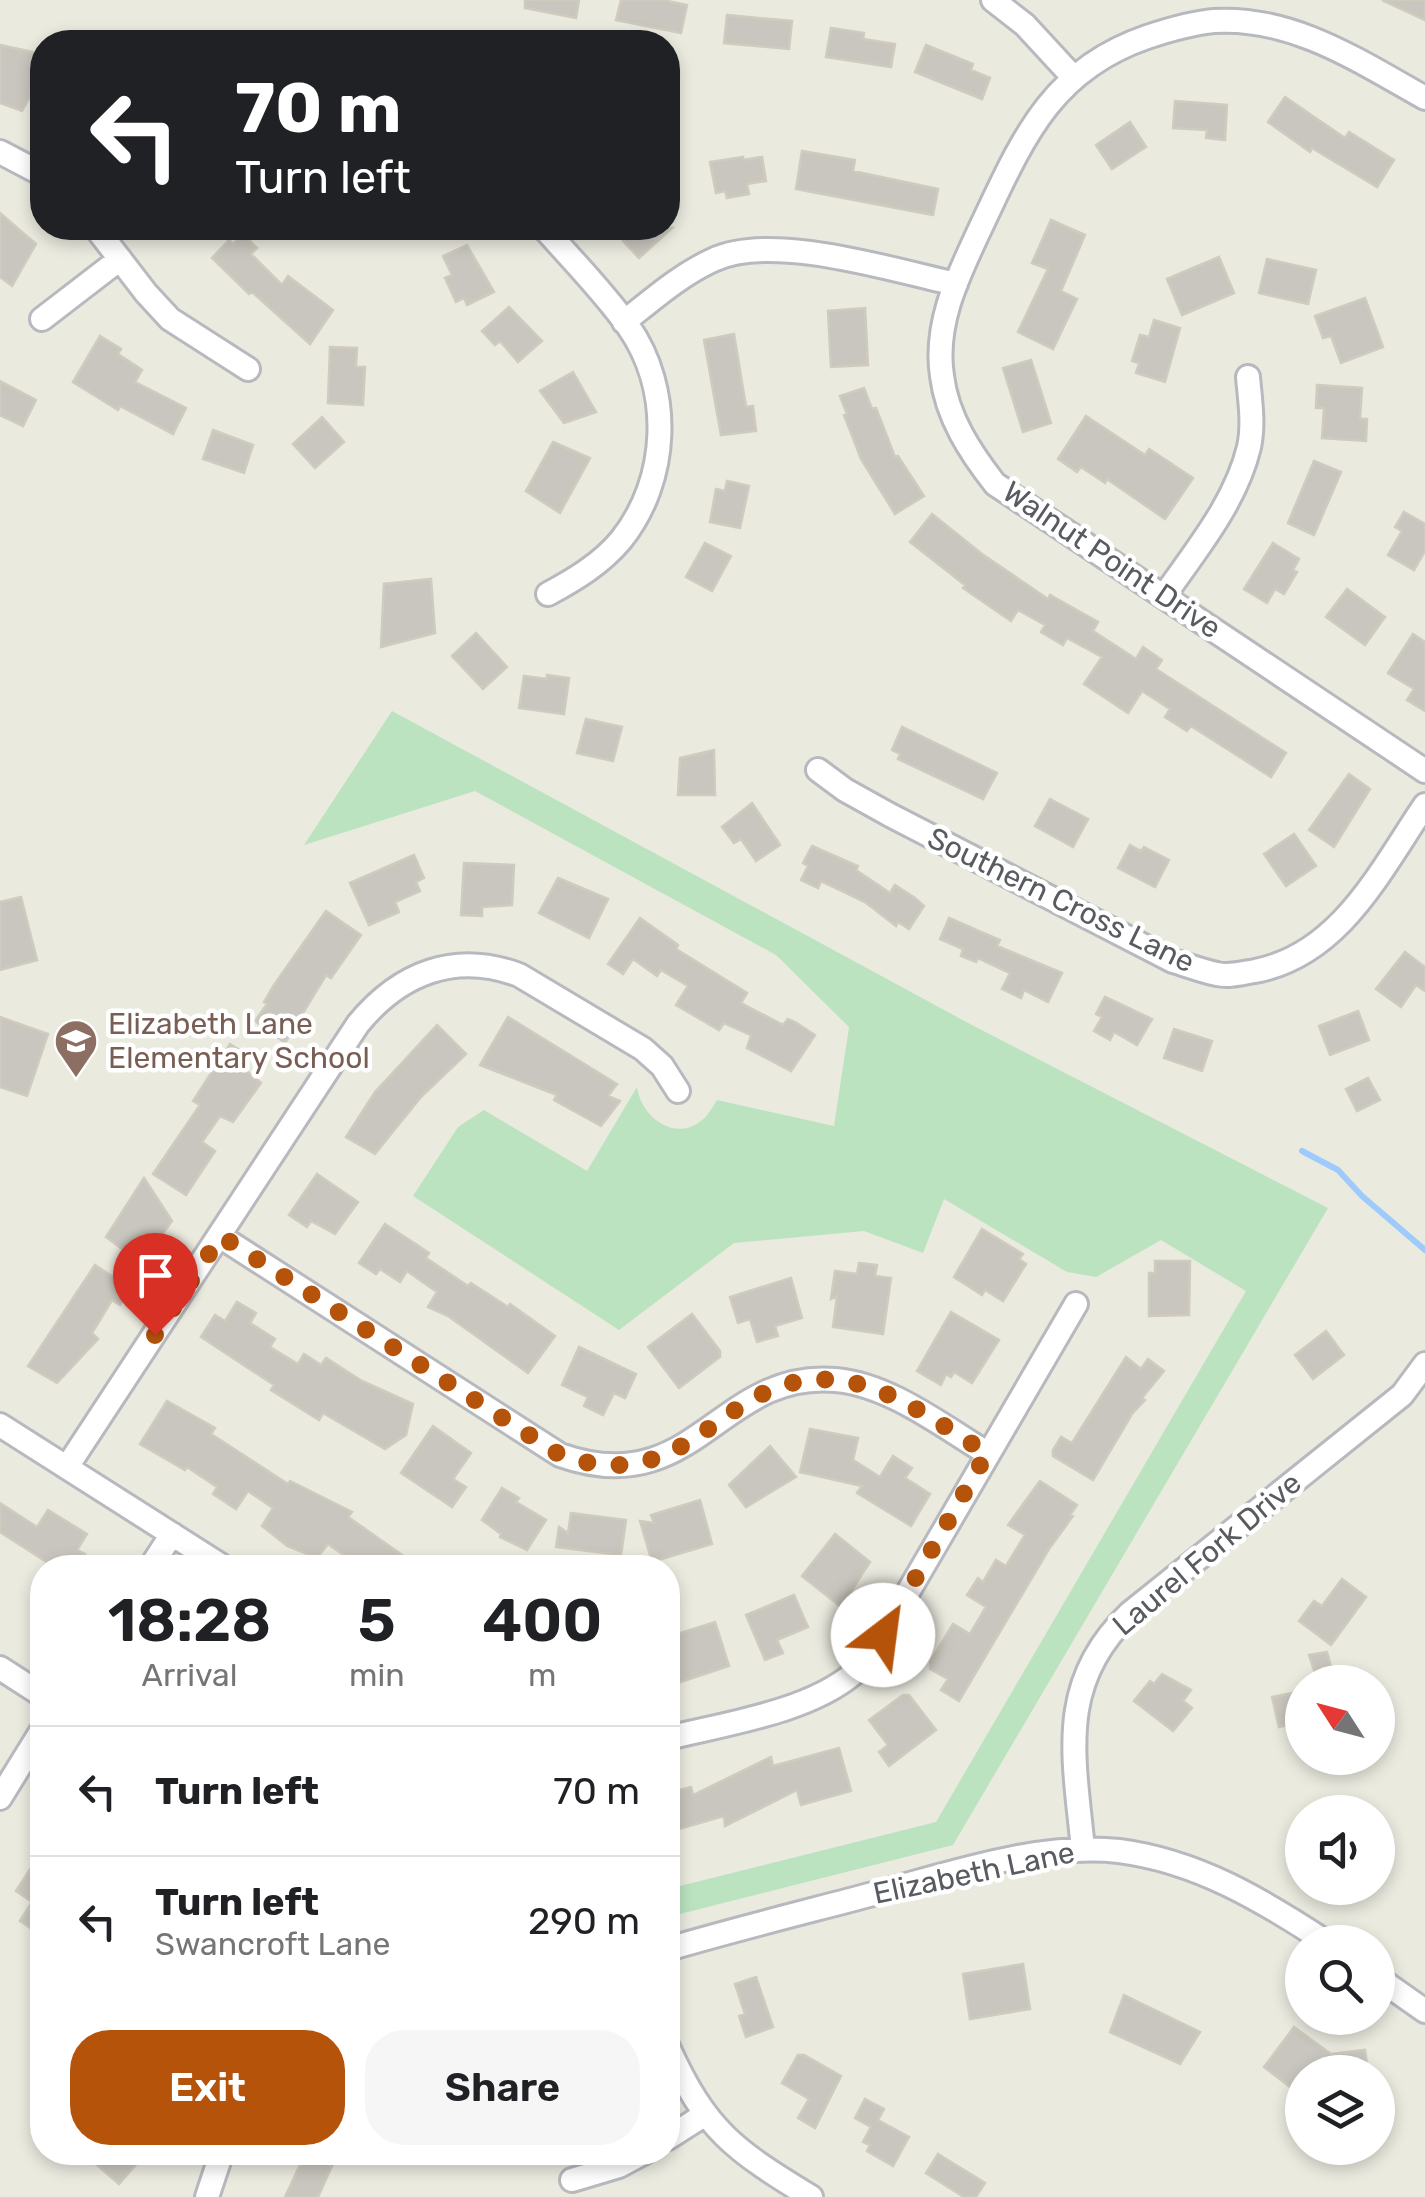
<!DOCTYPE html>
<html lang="en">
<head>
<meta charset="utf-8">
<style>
  body { margin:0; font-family:Rubik,sans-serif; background:#f6f6f6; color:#202124; height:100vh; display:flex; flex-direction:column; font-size:38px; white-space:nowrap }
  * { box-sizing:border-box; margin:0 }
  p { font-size:32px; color:#757577 }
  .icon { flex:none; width:55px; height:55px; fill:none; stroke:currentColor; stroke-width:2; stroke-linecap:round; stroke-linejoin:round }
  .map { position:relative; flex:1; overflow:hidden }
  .details { position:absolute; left:30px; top:1555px; width:650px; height:610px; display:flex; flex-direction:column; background:#fff; border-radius:40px; box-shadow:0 5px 15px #0003 }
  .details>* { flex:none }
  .banner { position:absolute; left:30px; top:30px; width:650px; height:210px; border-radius:40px; box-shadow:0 5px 15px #0003; background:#202124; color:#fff; overflow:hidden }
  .needle { width:65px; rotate:306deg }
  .fabs { position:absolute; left:1285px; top:1665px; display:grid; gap:20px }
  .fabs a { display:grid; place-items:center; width:110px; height:110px; border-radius:50%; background:#fff; box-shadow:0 5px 15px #0003; font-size:50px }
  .pin { position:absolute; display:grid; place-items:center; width:85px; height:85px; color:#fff; margin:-102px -42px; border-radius:50% 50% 50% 0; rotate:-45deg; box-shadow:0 0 10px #0007 }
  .pin .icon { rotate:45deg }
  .me { position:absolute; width:110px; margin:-55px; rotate:30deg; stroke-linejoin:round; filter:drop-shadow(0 0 8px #0008) }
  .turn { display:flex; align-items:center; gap:35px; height:210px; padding:0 40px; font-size:45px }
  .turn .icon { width:130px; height:130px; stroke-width:2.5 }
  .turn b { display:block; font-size:70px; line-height:85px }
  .eta { display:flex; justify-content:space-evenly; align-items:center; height:170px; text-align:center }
  .eta b { font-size:60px; font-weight:600; line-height:70px }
  .button { display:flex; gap:20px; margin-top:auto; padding:20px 40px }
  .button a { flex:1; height:115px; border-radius:40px; background:#b45309; color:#fff; font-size:40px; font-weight:600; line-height:115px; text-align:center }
  .button a+a { background:#f6f6f6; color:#202124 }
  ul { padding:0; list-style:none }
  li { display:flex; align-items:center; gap:30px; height:130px; padding:0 40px; border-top:2px solid #e0e0e0 }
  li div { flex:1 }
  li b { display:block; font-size:38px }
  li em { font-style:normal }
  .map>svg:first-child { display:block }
  .green { fill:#bbe3bf }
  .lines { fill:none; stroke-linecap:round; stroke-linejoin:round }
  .stream { stroke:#9ecafc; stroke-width:6 }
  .building { fill:#c8c6be; stroke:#cfcbbe; stroke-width:2.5 }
  .street-casing { stroke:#b7b9be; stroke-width:28 }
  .street { stroke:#fff; stroke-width:22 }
  .route { stroke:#b45309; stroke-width:18; stroke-dasharray:0 32.4 }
  .labels { text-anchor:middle; stroke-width:9; stroke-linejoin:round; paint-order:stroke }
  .street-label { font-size:30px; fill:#585b60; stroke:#fff }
  .education-label { font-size:30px; fill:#785e54; stroke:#fff; text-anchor:start }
</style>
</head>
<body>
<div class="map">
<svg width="1425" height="2197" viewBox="0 0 1425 2197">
  <rect width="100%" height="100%" fill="#ebeadf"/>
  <path class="green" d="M392,711L970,1024L1328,1208L953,1845L668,1917V1889L936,1822L1246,1291L1161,1240L1096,1277L1067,1272L944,1199L923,1253L864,1231L734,1243L619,1330L413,1196L458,1127L484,1110L587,1171L637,1087C641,1117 675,1143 702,1120C708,1116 713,1106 717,1100L834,1126L849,1027L776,955L475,791L304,845Z"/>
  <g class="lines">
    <path class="stream" d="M1302,1151L1338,1170L1362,1196L1425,1250"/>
  </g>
  <path class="building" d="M525,0H579L576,18L525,8Z
    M621,0H662L687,5L681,33L616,20Z
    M1382,0H1425V20Z
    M727,15L792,21L789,49L724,43Z
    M831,28L864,33L863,39L895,44L891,67L826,57Z
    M0,45L42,54V74L22,111L0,103Z
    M926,45L973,64L971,70L990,78L982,99L915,72Z
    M1285,97L1345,138L1349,132L1394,160L1377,187L1312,148L1310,152L1268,122Z
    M1175,101L1227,105L1225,140L1206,138L1207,130L1173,128Z
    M1130,122L1146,147L1112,169L1096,145Z
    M802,151L855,160L853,171L938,189L933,215L796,189Z
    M743,157V160L762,157L766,181L747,184L749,194L727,198L725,191L716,193L710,162Z
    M0,213L36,244L12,286L0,277Z
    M1051,220L1085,235L1061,291L1077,299L1053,349L1018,332L1048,269L1032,263Z
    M636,228H672L639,258L623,241Z
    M243,234L257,248L251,254L282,285L288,276L333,310L310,344L252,292L249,294L212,258L229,240L233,244Z
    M467,245L494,292L467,305L464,298L456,302L445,278L452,275L443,256Z
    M1219,257L1234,293L1182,315L1167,279Z
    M1267,259L1316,270L1308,304L1259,293Z
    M1365,298L1383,347L1341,363L1331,336L1323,338L1315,316Z
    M509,307L542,341L518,362L500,341L495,345L482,331Z
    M865,308L868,365L831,367L828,311Z
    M1154,320L1180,328L1165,382L1136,373L1139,363L1132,361L1140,335L1149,337Z
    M734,334L746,407L753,406L756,431L721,435L704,340Z
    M100,336L121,349L118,354L142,370L135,382L186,408L173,434L120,406L118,410L73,382Z
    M330,347L357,348L356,367H365L363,405L328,403Z
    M1031,360L1051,423L1023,432L1003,368Z
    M573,372L596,412L564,423L540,391Z
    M0,381L36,400L23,426L0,415Z
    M1317,385L1362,388L1360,419H1367L1366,441L1322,438L1324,408H1316Z
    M864,388L872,409L876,408L895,457L898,456L924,496L895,514L861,459L844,415L847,414L840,396Z
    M1086,416L1145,455L1149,449L1193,478L1165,519L1107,479L1105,483L1081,467L1077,472L1058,459Z
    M322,417L344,442L315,468L293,444Z
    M213,430L253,445L244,473L203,459Z
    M553,442L590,458L560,513L526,491Z
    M1314,461L1341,472L1314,535L1288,523Z
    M727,481L749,486L740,528L710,522L716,489L725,491Z
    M1404,512L1425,524V551L1414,570L1388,555L1402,531L1395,527Z
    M932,514L982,554L1048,599L1050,595L1098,622L1093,631L1136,659L1143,647L1162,660L1156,669L1286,753L1271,777L1191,726L1187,731L1165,717L1170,709L1142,691L1128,713L1084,684L1102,657L1067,638L1063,645L1041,632L1045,625L1018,610L1011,621L963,588L965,585L910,542Z
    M705,543L731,556L712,591L686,577Z
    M1273,543L1299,559L1293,570L1297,572L1284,594L1275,589L1267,603L1244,589Z
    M431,579L435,633L381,647L384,584Z
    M1347,589L1385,617L1365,645L1326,617Z
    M476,633L507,667L483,689L452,656Z
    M1413,634L1425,642V711L1407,700L1414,689L1388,673Z
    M547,675L569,678L564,714L519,708L524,676L547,679Z
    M586,719L622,727L613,761L577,753Z
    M902,727L997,773L983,799L898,759L900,754L892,750Z
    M714,750L715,795H678L680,758Z
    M1349,774L1370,789L1334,847L1309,830Z
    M1050,799L1088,819L1073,847L1035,826Z
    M752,803L780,845L756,861L741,839L734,843L722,827Z
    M1294,834L1316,866L1286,886L1264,854Z
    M1130,845L1141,851L1144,847L1169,860L1155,887L1118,868Z
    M812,846L858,866L856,870L890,893L895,885L915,898L924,906L909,929L898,922L896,926L865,902L821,881L818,888L801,880L808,866L803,863Z
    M414,855L424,878L416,882L420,891L395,902L399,912L369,925L350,883Z
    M464,863L514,865L512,905L482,907V916L461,915Z
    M558,878L608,899L589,938L539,913Z
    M21,897L37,960L0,970V902Z
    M326,911L361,935L331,978L326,975L285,1043L255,1021L267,1004L264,1002L274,985Z
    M640,918L678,945L676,949L747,993L741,1003L783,1025L788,1019L795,1022L815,1035L791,1071L747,1048L751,1035L724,1023L719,1030L676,1005L688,986L661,970L657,976L633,959L623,974L608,964Z
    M949,918L1000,940L997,946L1062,973L1048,1002L1024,990L1021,998L1002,989L1010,973L978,958L976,962L961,956L963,949L940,939Z
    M1405,952L1425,967V991L1416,985L1401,1007L1376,989Z
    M1105,997L1152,1019L1137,1045L1114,1032L1110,1040L1094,1031L1102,1017L1096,1014Z
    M1358,1011L1369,1040L1330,1055L1319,1026Z
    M0,1017L48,1034L27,1096L0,1087Z
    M508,1017L617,1084L608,1096L620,1101L601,1126L554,1100L557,1095L480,1065Z
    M437,1025L466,1054L421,1097L375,1154L346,1137L375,1092Z
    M1174,1029L1212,1041L1202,1071L1164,1058Z
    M230,1044L244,1053L236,1062L261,1083L233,1122L220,1116L202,1142L215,1151L186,1195L153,1174L200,1105L193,1101Z
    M1368,1078L1380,1100L1357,1111L1346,1089Z
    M317,1174L358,1202L335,1234L311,1221L307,1227L289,1215Z
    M144,1178L172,1221L141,1263L106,1237Z
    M385,1224L429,1253L426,1258L468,1286L471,1283L508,1307L510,1304L555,1336L528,1373L448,1316L428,1307L437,1292L407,1271L400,1282L380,1269L376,1274L359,1263Z
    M982,1229L1023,1254L1019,1259L1026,1264L1003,1301L985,1290L982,1295L954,1277Z
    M1155,1261H1190L1189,1315L1149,1316V1273H1155Z
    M859,1263L877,1265L875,1276L891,1278L883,1334L833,1327L837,1296L831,1299L835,1271L857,1274Z
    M95,1265L130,1288L120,1305L112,1300L92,1333L98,1339L57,1383L28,1366Z
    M791,1278L802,1318L775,1326L778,1336L757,1342L750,1319L738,1323L730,1297Z
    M237,1302L256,1313L250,1323L275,1339L270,1347L298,1364L304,1354L321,1365L326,1358L362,1381L413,1404L406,1435L385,1449L323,1413L319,1420L271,1390L274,1385L201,1337L215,1315L225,1321Z
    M951,1312L999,1340L972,1383L954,1372L951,1377L946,1374L941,1385L917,1371Z
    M692,1314L720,1351V1357L679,1388L648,1347Z
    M1326,1331L1344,1355L1313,1379L1295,1355Z
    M579,1347L636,1374L625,1398L614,1393L603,1415L584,1406L588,1397L562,1385Z
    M1126,1357L1141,1369L1148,1359L1164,1371L1142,1398L1145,1400L1132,1414L1093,1480L1053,1456V1450L1061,1437L1072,1443Z
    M167,1401L215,1428L211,1434L288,1484L290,1481L352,1512L348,1517L405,1557L397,1568H362L328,1544L317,1558L287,1546L262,1526L273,1508L248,1491L236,1509L213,1494L217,1487L187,1467L185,1470L140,1444Z
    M433,1426L471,1453L453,1479L466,1487L452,1507L401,1473Z
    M810,1429L858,1438L853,1460L880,1477L893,1456L912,1468L905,1478L930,1494L911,1526L857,1493L862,1486L800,1472Z
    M770,1446L796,1477L746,1507L729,1485Z
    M1040,1481L1077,1505L1070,1515L1073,1516L1049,1549L959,1701L941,1690L948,1679L930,1669V1662L953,1624L970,1634L986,1607L967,1595L978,1578L983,1582L996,1560L1006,1566L1025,1535L1008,1525Z
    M502,1488L519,1498L516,1502L546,1520L527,1550L500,1537L501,1534L482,1520Z
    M700,1500L712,1544L652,1562L640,1521L654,1523L651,1515Z
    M0,1503L37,1527L48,1510L87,1534L77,1550L85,1554L76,1568H56L0,1532Z
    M571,1513L626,1520L621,1555L556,1547L559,1527L568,1533Z
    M835,1534L870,1562L841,1607L802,1576Z
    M1342,1579L1366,1597L1331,1645L1299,1621L1314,1601L1322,1606Z
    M794,1595L808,1627L777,1640L783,1653L765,1660L746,1615Z
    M715,1622L729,1666L678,1683L668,1651V1637Z
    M1327,1652L1335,1682H1307L1315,1673L1309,1655Z
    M1162,1674L1191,1690L1183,1701L1192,1708L1173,1731L1134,1701L1150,1681L1154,1684Z
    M1302,1691V1722L1279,1727L1272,1697Z
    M903,1695H909L936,1730L889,1766L879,1752L888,1745L869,1720Z
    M839,1748L851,1791L801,1805L797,1790L725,1826L724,1816L668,1832V1793L691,1787L693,1795L771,1757L773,1766Z
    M42,1851V1936L20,1921L32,1902L16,1891Z
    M1023,1964L1030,2009L970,2019L963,1974Z
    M756,1977L773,2027L746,2037L739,2016L745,2014L735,1984Z
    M1124,1995L1200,2032L1180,2064L1110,2032Z
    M1294,2027L1331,2054L1365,2050L1368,2072H1302V2096L1264,2067Z
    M798,2055H804L841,2076L815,2128L798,2118L809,2099L782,2083Z
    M865,2099L884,2109L878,2120L909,2137L893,2166L867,2151L870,2145L863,2142L871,2127L855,2118Z
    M82,2152H147L119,2184Z
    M305,2154L332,2166L318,2197H285Z
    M938,2154L985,2183L976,2197H964L926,2173Z"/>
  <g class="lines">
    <g class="street-casing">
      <path id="street" d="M993,0L1025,25L1073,77
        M1425,98C1359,61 1292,16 1214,21C1191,23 1168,30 1147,37C1048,71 1021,143 979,231C958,276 934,324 942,376C947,417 970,452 995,484L1425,771
        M0,152L42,174
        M96,228L146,293L170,319L248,369
        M544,228C572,260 603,291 628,326C673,390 669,480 621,540C601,564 574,580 548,594
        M42,319L120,259
        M624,322C652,300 680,275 713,260C772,232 892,270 956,284
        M1164,596C1196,550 1236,502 1249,447C1254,424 1250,400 1248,377
        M818,770L845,790L890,815L1173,961C1187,965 1202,971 1217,974C1229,977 1242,973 1255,971C1340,955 1380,871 1425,805
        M221,1237L560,1455C695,1503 719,1369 836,1380C890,1385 942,1426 987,1453
        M0,1425L225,1568
        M67,1467L358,1024C400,973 455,951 519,975L643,1049L662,1066L678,1091
        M150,1568L172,1534
        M0,1668L42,1695
        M668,1738C724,1724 809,1712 854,1673C865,1663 874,1647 883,1635L1076,1304
        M0,1798L42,1730
        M1083,1849C1074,1757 1056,1683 1130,1613L1402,1395L1425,1364
        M668,1949C736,1929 805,1912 873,1894C949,1874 1041,1842 1119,1851C1197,1861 1262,1900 1326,1942
        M1378,1978L1425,2011
        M668,2047C706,2131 734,2150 811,2197
        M668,2138L704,2115
        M572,2180L619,2166L645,2152
        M207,2197L222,2152"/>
    </g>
    <use href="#street" class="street"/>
  </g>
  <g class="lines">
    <path class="route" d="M155,1335L221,1236L560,1455C695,1502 720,1369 836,1380C890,1385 942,1426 987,1453L883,1635"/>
  </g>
  <defs>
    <g id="school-pin" transform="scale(2.25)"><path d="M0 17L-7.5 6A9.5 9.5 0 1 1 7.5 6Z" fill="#8d6e63" stroke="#fff"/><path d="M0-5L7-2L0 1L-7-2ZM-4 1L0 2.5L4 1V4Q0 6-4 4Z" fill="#fff"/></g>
  </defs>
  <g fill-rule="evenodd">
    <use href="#school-pin" x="76" y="1041"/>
  </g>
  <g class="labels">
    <g class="street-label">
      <text transform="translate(1112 560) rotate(34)" y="10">Walnut Point Drive</text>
      <text transform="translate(1061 900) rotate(26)" y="10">Southern Cross Lane</text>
      <text transform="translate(1207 1554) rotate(-40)" y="10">Laurel Fork Drive</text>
      <text transform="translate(974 1873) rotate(-12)" y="10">Elizabeth Lane</text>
    </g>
    <g class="education-label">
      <text x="108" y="1034">Elizabeth Lane<tspan x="108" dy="34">Elementary School</tspan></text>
    </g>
  </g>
</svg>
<div class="fabs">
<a><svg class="needle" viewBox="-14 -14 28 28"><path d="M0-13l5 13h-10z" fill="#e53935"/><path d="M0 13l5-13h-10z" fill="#757577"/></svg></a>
<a><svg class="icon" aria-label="sound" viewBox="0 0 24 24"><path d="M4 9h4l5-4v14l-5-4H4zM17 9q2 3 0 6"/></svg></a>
<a><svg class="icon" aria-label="search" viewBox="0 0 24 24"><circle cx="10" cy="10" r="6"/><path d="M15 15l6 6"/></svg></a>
<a><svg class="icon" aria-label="layers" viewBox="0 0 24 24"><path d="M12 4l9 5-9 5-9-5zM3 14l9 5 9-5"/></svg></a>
</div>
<div class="pin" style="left:155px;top:1335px;background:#d93025"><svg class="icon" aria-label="arrive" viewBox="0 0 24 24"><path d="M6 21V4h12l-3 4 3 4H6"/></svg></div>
<svg class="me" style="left:883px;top:1635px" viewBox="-20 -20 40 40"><circle r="19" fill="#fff"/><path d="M0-13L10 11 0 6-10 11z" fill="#b45309"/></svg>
<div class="banner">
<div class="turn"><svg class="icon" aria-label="left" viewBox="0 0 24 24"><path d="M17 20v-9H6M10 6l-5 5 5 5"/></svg><div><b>70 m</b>Turn left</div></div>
</div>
<section class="details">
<div class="eta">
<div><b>18:28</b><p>Arrival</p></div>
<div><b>5</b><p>min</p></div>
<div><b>400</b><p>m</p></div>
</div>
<ul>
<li><svg class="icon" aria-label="left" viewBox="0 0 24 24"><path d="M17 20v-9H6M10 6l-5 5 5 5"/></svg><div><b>Turn left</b></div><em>70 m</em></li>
<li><svg class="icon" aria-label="left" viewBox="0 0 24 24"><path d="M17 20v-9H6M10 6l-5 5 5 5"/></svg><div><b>Turn left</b><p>Swancroft Lane</p></div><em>290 m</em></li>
</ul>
<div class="button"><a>Exit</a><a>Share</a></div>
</section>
</div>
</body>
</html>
